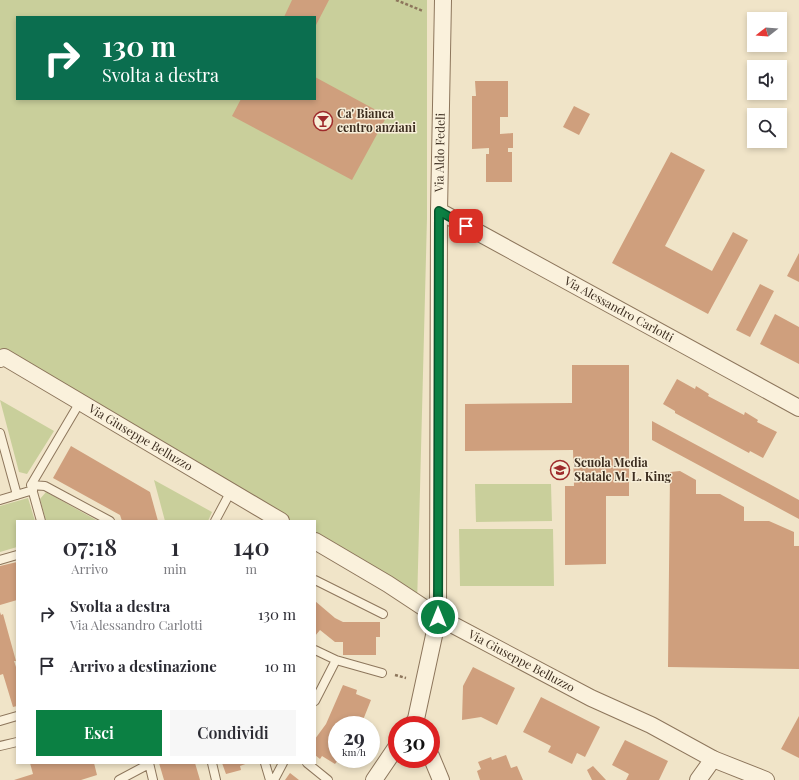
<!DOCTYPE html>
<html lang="it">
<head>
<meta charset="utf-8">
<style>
  body { margin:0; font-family:"Playfair Display",serif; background:#f7f7f7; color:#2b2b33; height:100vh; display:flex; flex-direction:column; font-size:15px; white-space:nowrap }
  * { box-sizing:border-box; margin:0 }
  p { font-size:13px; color:#7c7c81 }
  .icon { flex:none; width:22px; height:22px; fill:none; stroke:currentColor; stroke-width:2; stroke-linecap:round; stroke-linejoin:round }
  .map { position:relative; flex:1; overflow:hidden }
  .sheet { position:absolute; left:16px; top:520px; width:300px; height:244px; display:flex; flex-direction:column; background:#fff; border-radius:0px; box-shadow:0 2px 6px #0003 }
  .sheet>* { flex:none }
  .guide { position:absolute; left:16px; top:16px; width:300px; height:84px; border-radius:0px; box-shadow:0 2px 6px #0003; background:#0b6e4f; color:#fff; overflow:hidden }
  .needle { width:26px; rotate:253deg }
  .tools { position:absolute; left:747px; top:12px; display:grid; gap:8px }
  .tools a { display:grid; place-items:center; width:40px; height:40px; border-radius:0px; background:#fff; box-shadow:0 2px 6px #0003; font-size:20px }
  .speed { position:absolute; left:328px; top:716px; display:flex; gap:8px; font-size:20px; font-weight:700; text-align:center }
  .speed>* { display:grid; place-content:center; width:52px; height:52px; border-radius:50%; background:#fff; box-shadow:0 2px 6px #0003; line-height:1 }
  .speed small { font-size:10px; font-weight:400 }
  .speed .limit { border:6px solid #d22; background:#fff; color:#111 }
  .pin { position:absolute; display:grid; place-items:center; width:34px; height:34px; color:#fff; margin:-17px; border-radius:8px; box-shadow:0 2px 6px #0006 }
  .me { position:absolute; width:44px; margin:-22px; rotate:0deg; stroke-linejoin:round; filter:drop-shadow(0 0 3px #0008) }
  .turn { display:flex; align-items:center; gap:14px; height:84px; padding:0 20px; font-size:18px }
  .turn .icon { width:52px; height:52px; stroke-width:2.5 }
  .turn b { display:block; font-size:28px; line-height:34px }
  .eta { display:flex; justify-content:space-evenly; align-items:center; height:68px; text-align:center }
  .eta b { font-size:24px; font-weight:600; line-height:28px }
  .button { display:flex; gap:8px; margin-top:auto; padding:8px 20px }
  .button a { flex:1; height:46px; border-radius:0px; background:#0b8043; color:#fff; font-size:16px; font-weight:600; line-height:46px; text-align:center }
  .button a+a { background:#f7f7f7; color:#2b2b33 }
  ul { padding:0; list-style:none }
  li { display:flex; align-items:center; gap:12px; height:52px; padding:0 20px }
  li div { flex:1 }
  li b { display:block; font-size:15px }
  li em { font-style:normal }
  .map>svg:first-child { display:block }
  .green { fill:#c9cf9b; fill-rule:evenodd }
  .building { fill:#cf9f7d }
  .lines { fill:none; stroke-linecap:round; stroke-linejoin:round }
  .lane-casing { stroke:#8d765c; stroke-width:10 }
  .street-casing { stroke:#8d765c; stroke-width:18 }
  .path { stroke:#8d765c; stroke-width:2.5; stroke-dasharray:3 2; stroke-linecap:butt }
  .lane { stroke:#faf1dc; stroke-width:8 }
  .street { stroke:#faf1dc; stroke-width:16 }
  .route-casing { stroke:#07532c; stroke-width:10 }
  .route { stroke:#0b8043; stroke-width:7 }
  .labels { text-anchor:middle; stroke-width:3; stroke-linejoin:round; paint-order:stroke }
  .poi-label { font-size:12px; font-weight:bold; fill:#3d2e20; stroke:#f7eed8; text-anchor:start }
  .street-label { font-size:12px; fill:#3d2e20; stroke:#f7eed8 }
</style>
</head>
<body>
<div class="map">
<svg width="799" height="780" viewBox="0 0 799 780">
  <rect width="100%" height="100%" fill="#f0e4c8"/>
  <path class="green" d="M0,0H427V218L417,606L315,543V521H280L0,356ZM17,17H315V99H17Z
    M0,400L54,431L27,474L19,472Z
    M154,480L212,512L208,521H165Z
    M475,484H551L552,521L476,522Z
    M46,492L98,521H46L40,499Z
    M28,498L35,521H17V547L0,552V506Z
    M459,529H553L554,586H460Z"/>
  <path class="building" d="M292,0H329L315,27V17H284Z
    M315,77L387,116L352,180L232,116L241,99H315Z
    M475,81H508V117H500V134L513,133V148H508V152H512V182H486V154H489V148L472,149V96H476Z
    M574,106L590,114L579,135L563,127Z
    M671,152L705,170L665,246L712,271L733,232L748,240L708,314L612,263Z
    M799,253V282L787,276Z
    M760,284L774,291L750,337L736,330Z
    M775,314L799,327V364L760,344Z
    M572,365H629V496H606V564L565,565V486H574L573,450L465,451V404L572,403Z
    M677,379L695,389L696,386L709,394L708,396L744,415L745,412L758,420L757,422L777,432L763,458L750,451L749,453L675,413V411L663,404Z
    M652,421L799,500V519L652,440Z
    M71,446L150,492L158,521H122L120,515L53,478Z
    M680,471L696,480V494H720L744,507V521H769L794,532V546H799V669L668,667L670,472Z
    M17,562V600L0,605V566Z
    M315,601L335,618L343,622H380V637H376V655H343V642H335L320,630L315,636Z
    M0,612L1,615L3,614L16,661H14L17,670V706L13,707L3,674L0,675Z
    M473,667L515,688L497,725L481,717L462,720L463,686Z
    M343,685L357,690L356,694L371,700L361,725H337V759H339L335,764L322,756L320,759L315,755V739L326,724Z
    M541,697L600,727L585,757L577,753L572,764L548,752L551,746L523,732Z
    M799,716V758L781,749Z
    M625,740L668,761L659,780H626L629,774L612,765Z
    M506,755L511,768L517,766L523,780H480L477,771L481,769L478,762L491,757L492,760Z
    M30,763H94L97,775L81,780H14L33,774Z
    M159,763H195L200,780H164Z
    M222,763H248L240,766L241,770L226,774Z
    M593,766L606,780H592L587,770Z
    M290,773L299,780H285Z"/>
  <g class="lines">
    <g class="lane-casing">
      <path id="lane" d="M0,433L17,495
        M31,485L45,486L110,521
        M0,500L33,490
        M41,521L31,485L80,402
        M215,521L231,491
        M0,560L17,555
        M315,580L383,614
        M315,650L336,660L382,673
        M315,701L336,660
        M0,721L17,716
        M0,746L17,742
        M149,763L153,780
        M212,763L216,780
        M265,763L270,780
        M307,763L328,780
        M119,780L149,764
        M274,780L283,763"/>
    </g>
    <g class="street-casing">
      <g id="street">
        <path id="s1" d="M439,211L799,408"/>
        <path id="s2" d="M0,359L4,357L281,521"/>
        <path id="s3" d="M315,541L388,584L438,617L591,698L651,725L713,759L766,780"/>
        <path id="s4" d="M412,725L416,719L438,617L439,211L443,0"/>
        <path d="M431,756L441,780"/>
        <path d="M374,780L397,746"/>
        <path d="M698,780L713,759"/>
      </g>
    </g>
    <path class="path" d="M396,0L423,11
      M395,675L406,678"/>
    <use href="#lane" class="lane"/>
    <use href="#street" class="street"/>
  </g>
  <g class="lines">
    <g class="route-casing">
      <path id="route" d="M438,617L439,211L466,226"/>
    </g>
    <use href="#route" class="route"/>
  </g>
  <defs>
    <g id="bar-ring" transform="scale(1)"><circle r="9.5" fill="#f7eed8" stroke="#9e2a2b" stroke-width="1.5"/><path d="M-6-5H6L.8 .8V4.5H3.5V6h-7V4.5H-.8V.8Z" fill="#9e2a2b"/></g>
    <g id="school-ring" transform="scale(1)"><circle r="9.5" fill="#f7eed8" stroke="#9e2a2b" stroke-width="1.5"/><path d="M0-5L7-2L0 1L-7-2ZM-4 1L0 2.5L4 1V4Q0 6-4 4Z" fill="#9e2a2b"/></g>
  </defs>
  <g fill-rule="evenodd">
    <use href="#bar-ring" x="323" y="121"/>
    <use href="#school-ring" x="560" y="470"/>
  </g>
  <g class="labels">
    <g class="poi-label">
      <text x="337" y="118">Ca' Bianca<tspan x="337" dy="14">centro anziani</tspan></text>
      <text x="574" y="467">Scuola Media<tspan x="574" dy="14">Statale M. L. King</tspan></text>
    </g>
    <g class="street-label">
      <text dy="4" stroke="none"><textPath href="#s4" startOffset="576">Via Aldo Fedeli</textPath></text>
      <text dy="4" stroke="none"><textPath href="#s1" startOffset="205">Via Alessandro Carlotti</textPath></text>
      <text dy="4" stroke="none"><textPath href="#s2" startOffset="163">Via Giuseppe Belluzzo</textPath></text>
      <text dy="4" stroke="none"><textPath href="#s3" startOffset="239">Via Giuseppe Belluzzo</textPath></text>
    </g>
  </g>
</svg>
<div class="tools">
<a><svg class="needle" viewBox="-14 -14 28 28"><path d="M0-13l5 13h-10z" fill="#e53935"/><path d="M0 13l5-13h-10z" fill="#7c7c81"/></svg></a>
<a><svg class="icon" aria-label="sound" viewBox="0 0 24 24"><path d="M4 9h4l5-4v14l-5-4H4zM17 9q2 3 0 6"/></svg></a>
<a><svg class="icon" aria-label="search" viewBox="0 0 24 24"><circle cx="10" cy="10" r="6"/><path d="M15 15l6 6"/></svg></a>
</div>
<div class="speed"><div>29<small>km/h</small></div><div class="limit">30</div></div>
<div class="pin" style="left:466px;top:226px;background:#d93025"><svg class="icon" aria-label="arrive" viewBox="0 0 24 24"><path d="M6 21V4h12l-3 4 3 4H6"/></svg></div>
<svg class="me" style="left:438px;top:617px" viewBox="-20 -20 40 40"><circle r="17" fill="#0b8043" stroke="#fff" stroke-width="3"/><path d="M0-11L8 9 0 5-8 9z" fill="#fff"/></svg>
<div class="guide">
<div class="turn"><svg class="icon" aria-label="right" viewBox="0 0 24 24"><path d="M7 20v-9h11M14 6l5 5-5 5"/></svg><div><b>130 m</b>Svolta a destra</div></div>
</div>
<section class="sheet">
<div class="eta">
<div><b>07:18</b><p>Arrivo</p></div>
<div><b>1</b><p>min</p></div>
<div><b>140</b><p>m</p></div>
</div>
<ul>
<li><svg class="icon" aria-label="right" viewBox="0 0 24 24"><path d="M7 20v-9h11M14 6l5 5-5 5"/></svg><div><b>Svolta a destra</b><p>Via Alessandro Carlotti</p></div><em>130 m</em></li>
<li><svg class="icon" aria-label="arrive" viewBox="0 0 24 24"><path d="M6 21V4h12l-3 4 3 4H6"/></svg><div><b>Arrivo a destinazione</b></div><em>10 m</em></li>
</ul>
<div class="button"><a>Esci</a><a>Condividi</a></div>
</section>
</div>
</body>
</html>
